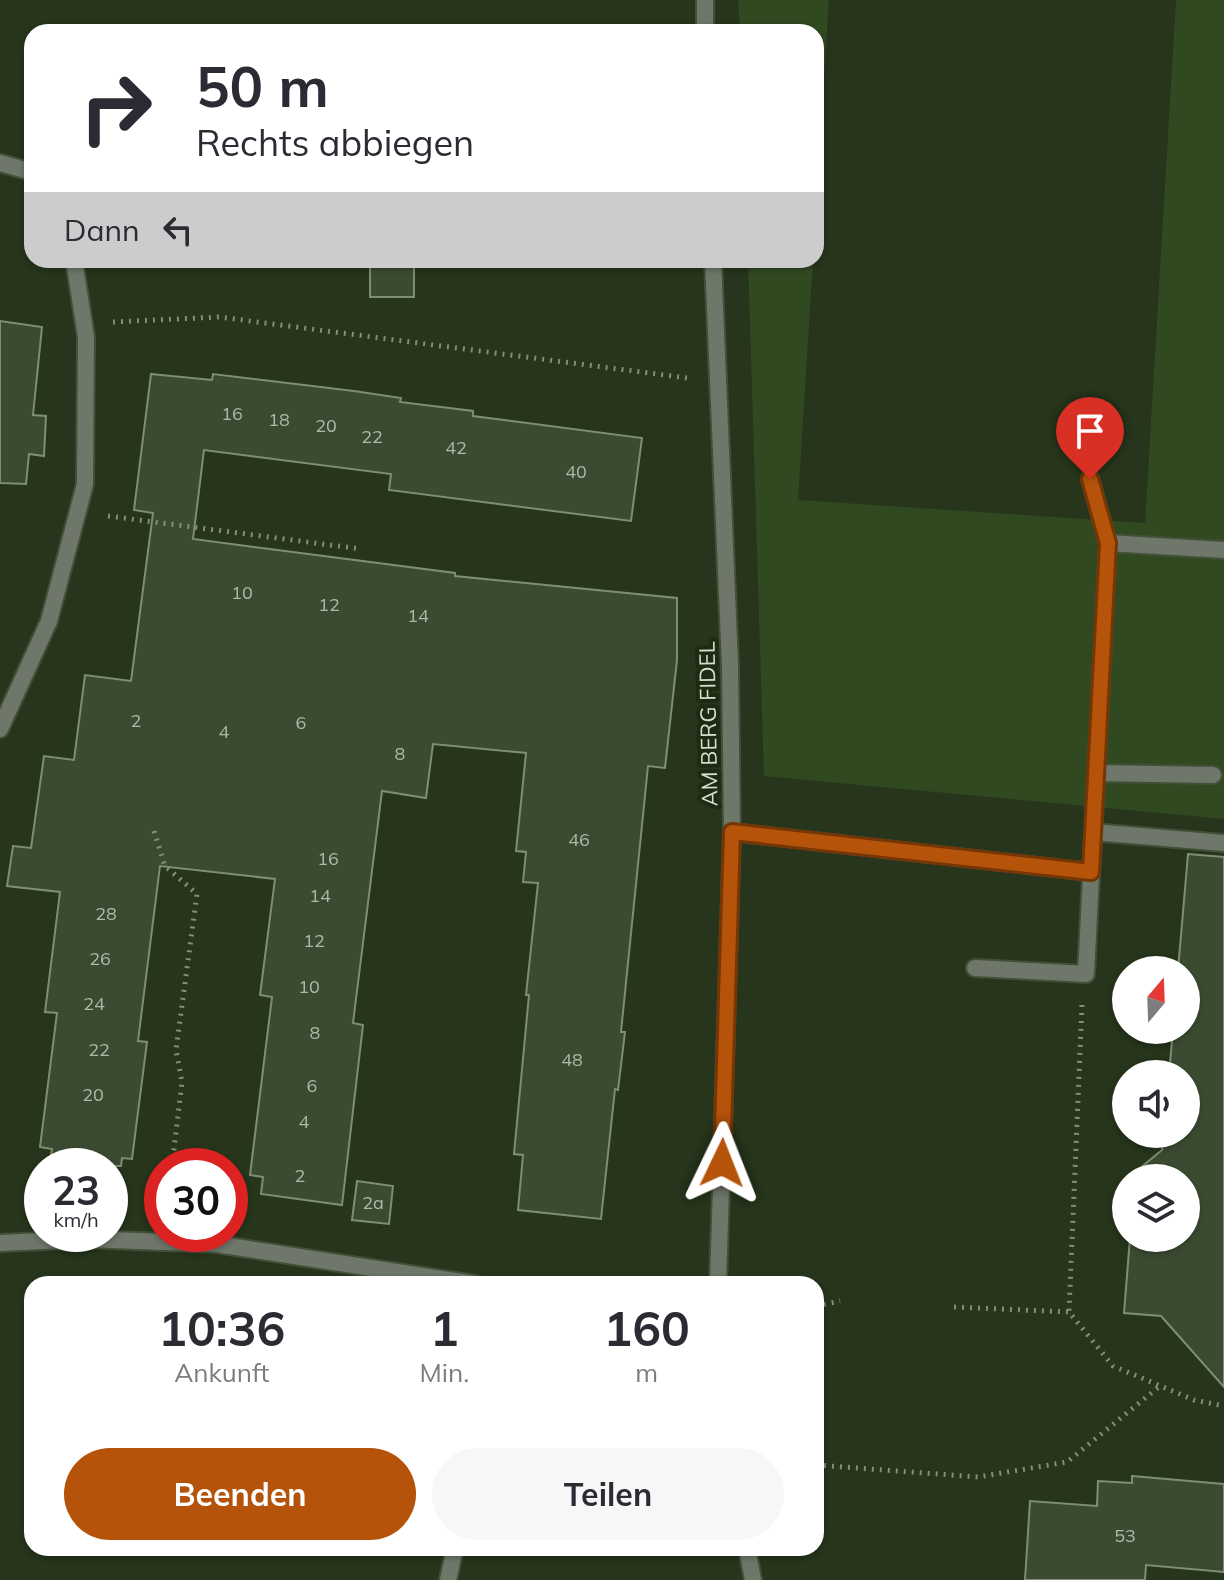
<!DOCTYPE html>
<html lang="de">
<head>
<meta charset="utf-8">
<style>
  body { margin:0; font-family:Mulish,sans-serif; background:#f7f7f7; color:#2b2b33; height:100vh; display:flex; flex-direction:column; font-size:30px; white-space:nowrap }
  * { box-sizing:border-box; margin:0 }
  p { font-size:26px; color:#7c7c81 }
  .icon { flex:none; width:44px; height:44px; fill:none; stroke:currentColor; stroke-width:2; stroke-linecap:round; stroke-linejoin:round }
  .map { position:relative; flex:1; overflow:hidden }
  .side { position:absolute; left:24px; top:1276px; width:800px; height:280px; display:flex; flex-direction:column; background:#fff; border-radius:24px; box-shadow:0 2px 6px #0004 }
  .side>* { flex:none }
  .banner { position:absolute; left:24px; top:24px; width:800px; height:244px; border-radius:24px; box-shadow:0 2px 6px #0004; background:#fff; color:#2b2b33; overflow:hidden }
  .needle { width:52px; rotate:19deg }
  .controls { position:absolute; left:1112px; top:956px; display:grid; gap:16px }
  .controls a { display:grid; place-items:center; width:88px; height:88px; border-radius:50%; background:#fff; box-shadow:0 2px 6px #0004; font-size:40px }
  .speed { position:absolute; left:24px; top:1148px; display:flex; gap:16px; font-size:40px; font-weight:700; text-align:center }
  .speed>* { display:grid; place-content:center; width:104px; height:104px; border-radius:50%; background:#fff; box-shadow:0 2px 6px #0004; line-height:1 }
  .speed small { font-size:20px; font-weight:400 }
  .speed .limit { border:12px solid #d22; background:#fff; color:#111 }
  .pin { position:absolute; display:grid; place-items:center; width:68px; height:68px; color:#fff; margin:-82px -34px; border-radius:50% 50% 50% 0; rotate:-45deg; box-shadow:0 0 8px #0007 }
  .pin .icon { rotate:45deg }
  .me { position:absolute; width:88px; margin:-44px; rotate:2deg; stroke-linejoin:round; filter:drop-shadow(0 0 6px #0008) }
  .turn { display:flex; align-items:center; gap:28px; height:168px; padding:0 40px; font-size:36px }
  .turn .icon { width:104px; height:104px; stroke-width:2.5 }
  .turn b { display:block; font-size:56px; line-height:68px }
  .then { display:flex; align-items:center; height:76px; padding:0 40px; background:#0003; gap:16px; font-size:30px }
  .eta { display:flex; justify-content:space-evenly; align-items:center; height:136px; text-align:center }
  .eta b { font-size:48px; font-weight:700; line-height:56px }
  .button { display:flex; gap:16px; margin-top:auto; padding:16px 40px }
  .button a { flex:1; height:92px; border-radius:48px; background:#b45309; color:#fff; font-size:32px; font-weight:700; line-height:92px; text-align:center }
  .button a+a { background:#f7f7f7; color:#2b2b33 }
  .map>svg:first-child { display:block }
  .green { fill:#314920 }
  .building { fill:#3b4b31; stroke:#7d8f72; stroke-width:2 }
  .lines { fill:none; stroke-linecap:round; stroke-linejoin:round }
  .lane-casing { stroke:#425038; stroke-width:20 }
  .street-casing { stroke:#425038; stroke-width:20 }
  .path { stroke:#818e79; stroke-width:5; stroke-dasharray:2 6; stroke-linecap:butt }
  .lane { stroke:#6f776a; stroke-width:16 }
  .street { stroke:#6f776a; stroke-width:16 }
  .route-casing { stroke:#753606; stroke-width:20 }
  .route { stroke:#b45309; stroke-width:14 }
  .labels { text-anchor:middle; stroke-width:8; stroke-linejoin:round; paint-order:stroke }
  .number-label { font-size:18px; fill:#aebaa8 }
  .street-label { font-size:22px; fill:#d5dfcf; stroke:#1c2b12 }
</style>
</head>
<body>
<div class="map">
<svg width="1224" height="1580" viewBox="0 0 1224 1580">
  <rect width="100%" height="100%" fill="#26351b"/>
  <path class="green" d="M738,0H829L816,209V32H740Z
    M1176,0H1224V819L764,776L748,260H813L798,500L1145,523Z"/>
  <path class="building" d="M370,260H414V297H370Z
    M0,321L42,327L33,415L46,416L44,456L29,454L26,484L0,483Z
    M151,374L212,380L213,374L354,391L401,398L400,402L473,411V416L642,438L631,521L389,490L391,474L204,450L193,539L455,573V576L677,598V660L665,768L648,766L621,1032H625L618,1090L615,1089L601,1219L518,1210L523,1155L514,1154L529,995H526L538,883L523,882L526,852L516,851L526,753L433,744L426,798L382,791L353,1023L363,1025L342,1205L261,1194L263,1177L250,1175L272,997L260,995L275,879L160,866L138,1041L147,1042L132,1159L122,1158L121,1166H49L52,1149L40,1147L57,1013L45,1012L60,892L7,886L13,846L31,848L44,756L74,760L85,675L131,681L153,513L134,510Z
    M1188,854L1224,857V1387L1161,1316L1124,1313L1130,1238H1186V1178H1134V1173L1162,1150L1164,1134H1186V1074H1169L1173,1030H1186V970H1178Z
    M357,1181L393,1186L389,1224L352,1220Z
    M1132,1476L1224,1484V1572L1146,1565L1145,1580H1025L1030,1501L1097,1506L1098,1481L1132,1483Z"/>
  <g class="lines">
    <g class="lane-casing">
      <path id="lane" d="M1108,543L1224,550
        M1096,773L1213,775
        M732,832L1091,872
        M1093,832L1224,843
        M975,968L1086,974L1108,543L1090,479"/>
    </g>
    <g class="street-casing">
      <path id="street" d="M705,0V32
        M0,163L32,172
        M713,260L730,665L732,832L718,1284
        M0,729L49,621L85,484L86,337L74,260
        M0,1243L87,1239L216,1244L475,1284
        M747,1548L753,1580
        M448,1580L455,1548"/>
    </g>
    <path class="path" d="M113,322L219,317L687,378
      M108,516L361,549
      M154,831L165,866L197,894L176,1050L182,1082L172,1166
      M1082,1005L1069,1312L1113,1366L1194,1400L1224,1406
      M816,1306L840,1301
      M954,1307L1069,1312
      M816,1465L978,1477L1067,1462L1160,1386"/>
    <use href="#lane" class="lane"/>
    <use href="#street" class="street"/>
  </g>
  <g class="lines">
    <g class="route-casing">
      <path id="route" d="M722,1163L732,832L1091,872L1108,543L1090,479"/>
    </g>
    <use href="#route" class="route"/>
  </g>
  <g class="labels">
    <g class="number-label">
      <text x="232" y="420">16</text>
      <text x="279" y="426">18</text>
      <text x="326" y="432">20</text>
      <text x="372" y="443">22</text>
      <text x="456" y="454">42</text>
      <text x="576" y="478">40</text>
      <text x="242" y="599">10</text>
      <text x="329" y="611">12</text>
      <text x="418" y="622">14</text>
      <text x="136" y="727">2</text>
      <text x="301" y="729">6</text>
      <text x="224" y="738">4</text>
      <text x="400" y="760">8</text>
      <text x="579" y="846">46</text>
      <text x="328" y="865">16</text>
      <text x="320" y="902">14</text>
      <text x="106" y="920">28</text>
      <text x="314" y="947">12</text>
      <text x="100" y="965">26</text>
      <text x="309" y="993">10</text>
      <text x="94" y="1010">24</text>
      <text x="315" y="1039">8</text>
      <text x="99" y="1056">22</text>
      <text x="572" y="1066">48</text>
      <text x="312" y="1092">6</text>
      <text x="93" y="1101">20</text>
      <text x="304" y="1128">4</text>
      <text x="300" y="1182">2</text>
      <text x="373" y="1209">2a</text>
      <text x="1125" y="1542">53</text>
    </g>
    <g class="street-label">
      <text transform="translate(708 724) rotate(-91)" y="8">AM BERG FIDEL</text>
    </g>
  </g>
</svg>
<div class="controls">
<a><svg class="needle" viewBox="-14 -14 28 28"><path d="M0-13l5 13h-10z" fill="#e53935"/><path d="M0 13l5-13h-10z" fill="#7c7c81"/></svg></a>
<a><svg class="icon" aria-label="sound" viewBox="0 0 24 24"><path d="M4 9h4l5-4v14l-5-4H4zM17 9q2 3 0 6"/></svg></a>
<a><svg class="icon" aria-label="layers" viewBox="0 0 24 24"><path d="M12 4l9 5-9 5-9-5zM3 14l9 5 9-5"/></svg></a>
</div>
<div class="speed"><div>23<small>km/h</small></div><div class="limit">30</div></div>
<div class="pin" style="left:1090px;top:479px;background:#d93025"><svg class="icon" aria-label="arrive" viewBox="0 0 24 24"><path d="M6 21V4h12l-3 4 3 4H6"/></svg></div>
<svg class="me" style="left:722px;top:1163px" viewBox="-20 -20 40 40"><path d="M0-17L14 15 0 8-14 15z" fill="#b45309" stroke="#fff" stroke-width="4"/></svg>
<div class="banner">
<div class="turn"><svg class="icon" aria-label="right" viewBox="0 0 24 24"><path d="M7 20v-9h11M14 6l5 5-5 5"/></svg><div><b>50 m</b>Rechts abbiegen</div></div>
<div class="then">Dann<svg class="icon" aria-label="left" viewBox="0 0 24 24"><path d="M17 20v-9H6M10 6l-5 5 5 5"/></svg></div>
</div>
<section class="side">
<div class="eta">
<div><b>10:36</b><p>Ankunft</p></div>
<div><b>1</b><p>Min.</p></div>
<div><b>160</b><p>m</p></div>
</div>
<div class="button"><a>Beenden</a><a>Teilen</a></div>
</section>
</div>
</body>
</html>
